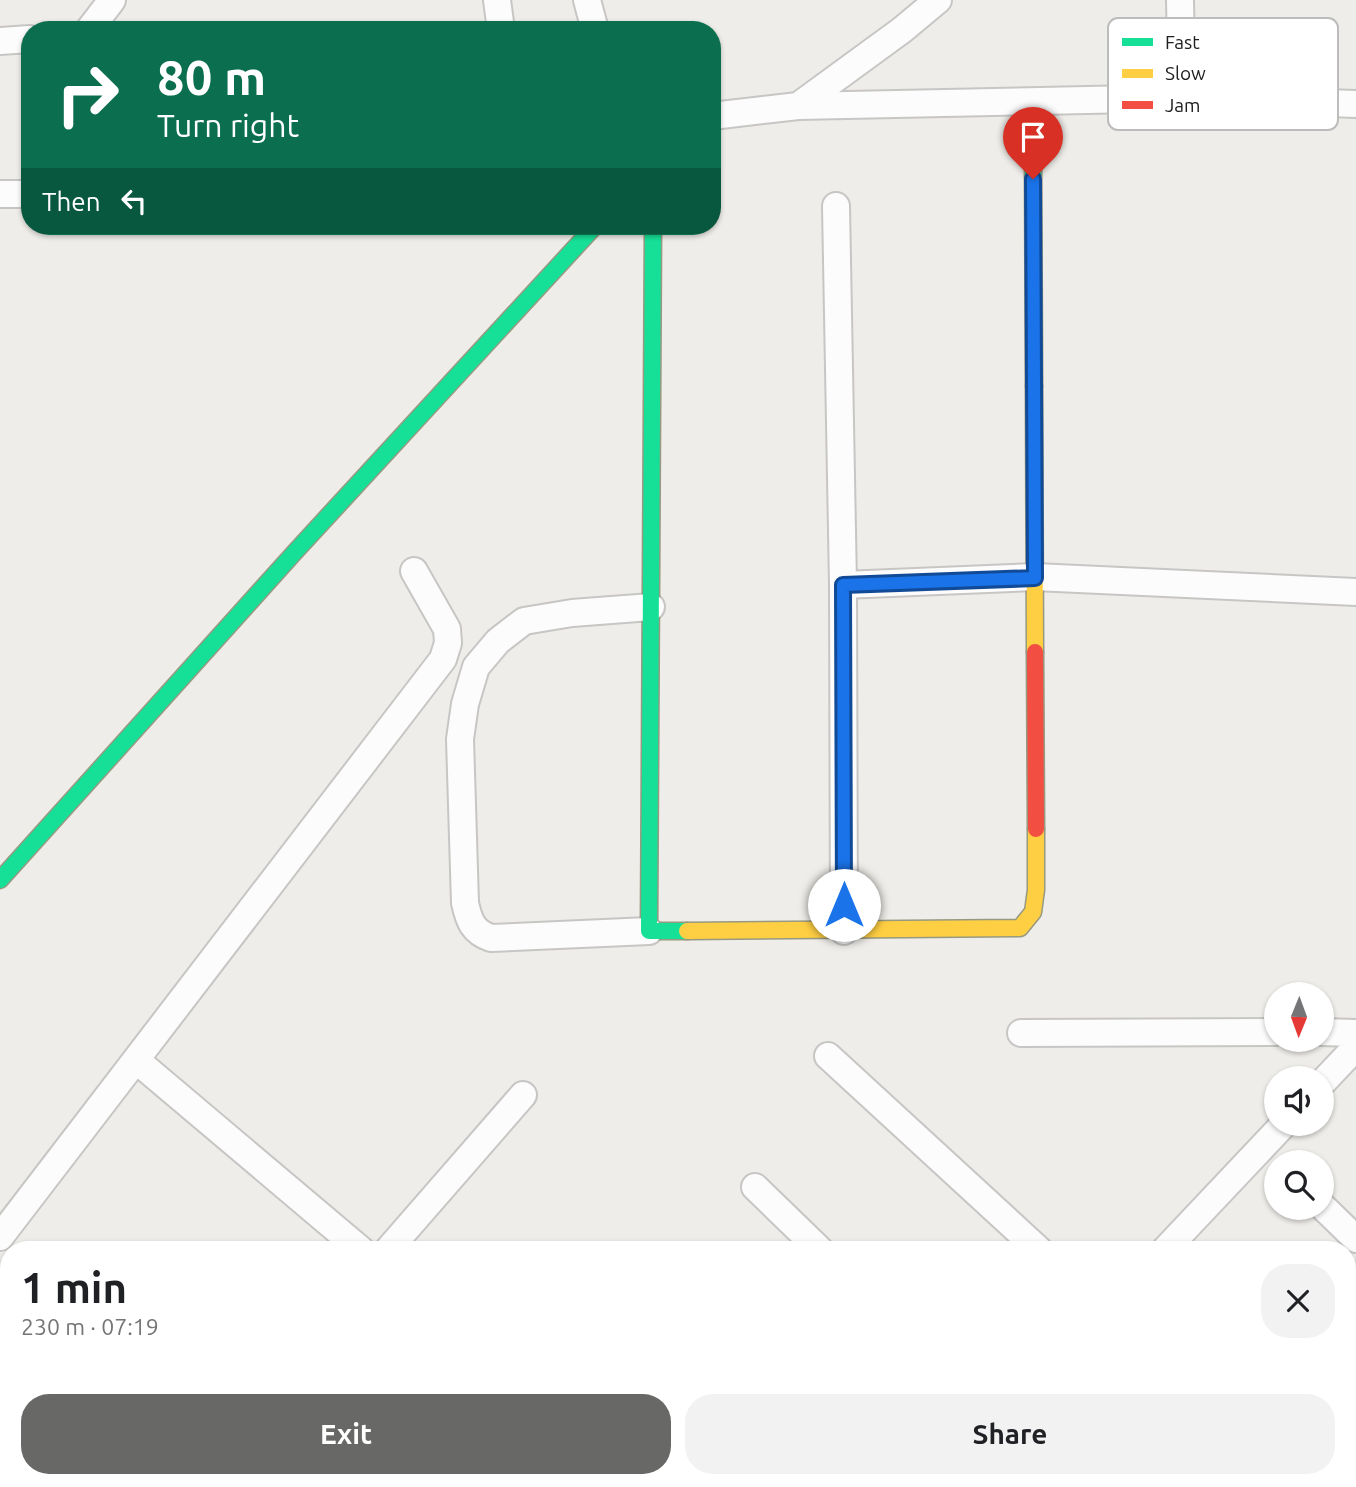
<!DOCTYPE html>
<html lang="en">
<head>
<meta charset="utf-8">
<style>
  body { margin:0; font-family:Ubuntu,sans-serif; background:#f2f2f2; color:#202124; height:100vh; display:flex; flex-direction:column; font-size:26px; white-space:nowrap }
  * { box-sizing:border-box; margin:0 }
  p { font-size:23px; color:#757577 }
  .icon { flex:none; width:38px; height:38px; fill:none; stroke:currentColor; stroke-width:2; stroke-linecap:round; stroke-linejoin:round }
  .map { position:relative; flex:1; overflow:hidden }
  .sheet { position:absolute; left:0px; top:1241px; width:1356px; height:247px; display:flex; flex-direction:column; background:#fff; border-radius:28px 28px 0 0; box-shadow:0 2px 5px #0004 }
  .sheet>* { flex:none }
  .guide { position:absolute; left:21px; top:21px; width:700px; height:214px; border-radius:28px; box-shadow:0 2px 5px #0004; background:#0b6e4f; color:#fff; overflow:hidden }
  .needle { width:46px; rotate:181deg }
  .tools { position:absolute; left:1264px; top:982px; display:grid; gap:14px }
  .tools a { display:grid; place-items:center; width:70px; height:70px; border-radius:50%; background:#fff; box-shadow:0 2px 5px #0004; font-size:35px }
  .pin { position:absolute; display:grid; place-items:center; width:60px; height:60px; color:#fff; margin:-72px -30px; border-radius:50% 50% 50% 0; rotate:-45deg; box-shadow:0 0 7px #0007 }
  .pin .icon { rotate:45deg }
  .me { position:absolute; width:77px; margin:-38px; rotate:0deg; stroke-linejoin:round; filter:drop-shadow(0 0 5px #0008) }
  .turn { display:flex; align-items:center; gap:24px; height:147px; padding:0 21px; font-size:32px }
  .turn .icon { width:91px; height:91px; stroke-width:2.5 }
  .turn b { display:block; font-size:49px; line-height:60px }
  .then { display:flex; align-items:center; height:66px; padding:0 21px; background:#0003; gap:14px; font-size:26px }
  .round { display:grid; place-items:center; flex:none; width:74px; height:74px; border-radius:28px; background:#f2f2f2 }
  .summary { display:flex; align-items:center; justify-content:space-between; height:119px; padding:0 21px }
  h1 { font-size:42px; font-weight:700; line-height:52px }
  .cta { display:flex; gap:14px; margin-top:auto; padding:14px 21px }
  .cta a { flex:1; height:80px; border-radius:28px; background:#686866; color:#fff; font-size:28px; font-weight:700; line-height:80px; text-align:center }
  .cta a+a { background:#f2f2f2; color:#202124 }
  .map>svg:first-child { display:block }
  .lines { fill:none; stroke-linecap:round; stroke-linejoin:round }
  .street-casing { stroke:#c7c6c5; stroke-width:30 }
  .fast-casing { stroke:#979980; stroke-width:19 }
  .slow-casing { stroke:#979980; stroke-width:19 }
  .jam-casing { stroke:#979980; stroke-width:19 }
  .street { stroke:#fdfcfc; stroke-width:26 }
  .fast { stroke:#16e098; stroke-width:16 }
  .slow { stroke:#ffcf43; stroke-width:16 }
  .jam { stroke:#f24e42; stroke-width:16 }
  .route-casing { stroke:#114b97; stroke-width:18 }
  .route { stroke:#1a73e8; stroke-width:12 }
  .key { fill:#fff; stroke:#bcbcbc; stroke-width:2 }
  .key-label { font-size:19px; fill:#202020 }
</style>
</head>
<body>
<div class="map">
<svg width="1356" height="1487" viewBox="0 0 1356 1487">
  <rect width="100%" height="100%" fill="#efede9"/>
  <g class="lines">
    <g class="street-casing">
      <path id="street" d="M497,0L501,30
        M587,0L595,30
        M1180,0L1182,98
        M89,30L112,0
        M0,41L30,39
        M798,106L902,30L938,0
        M712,116L798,106L1182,98L1356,104
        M0,194H30
        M836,206L843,585L844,931
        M843,585L1035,577L1356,592
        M649,931L491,938C473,932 469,921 465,903L460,739L465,704L476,667L498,641L524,621L572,613L651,607
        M1321,1032L1356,1033
        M1021,1033L1276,1032
        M828,1056L1039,1250
        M136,1060L361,1250
        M1321,1084L1356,1047
        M755,1187L820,1250
        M1321,1205L1356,1239
        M0,1237L443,659L448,643L447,629L414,571
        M388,1250L523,1095
        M1165,1250L1284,1124
        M707,1479L716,1487
        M1285,1479L1294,1487
        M46,1487L53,1479
        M173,1487L180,1479
        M539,1487L542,1484
        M940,1487L947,1479"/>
    </g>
    <g class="fast-casing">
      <path id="fast" d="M1033,152L1034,386
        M653,226L649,931H687
        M0,880L294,553L595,226
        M0,1380L9,1387
        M126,1479L137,1487"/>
    </g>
    <g class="slow-casing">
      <path id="slow" d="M1034,386L1035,652
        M687,931L1020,928L1033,912L1036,890V829"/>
    </g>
    <g class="jam-casing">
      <path id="jam" d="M1035,652L1036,829"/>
    </g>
    <use href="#street" class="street"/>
    <use href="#fast" class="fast"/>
    <use href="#slow" class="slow"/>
    <use href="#jam" class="jam"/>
  </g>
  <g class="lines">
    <g class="route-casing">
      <path id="route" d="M844,905L843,585L1035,578L1033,179"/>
    </g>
    <use href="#route" class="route"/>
  </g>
  <rect x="1108" y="18" width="230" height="112" rx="10" class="key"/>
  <rect x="1122" y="38" width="31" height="8" fill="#16e098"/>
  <rect x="1122" y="69" width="31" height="9" fill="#ffcf43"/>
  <rect x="1122" y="101" width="31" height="8" fill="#f24e42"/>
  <g class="key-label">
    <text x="1165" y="49">Fast</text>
    <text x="1165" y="80">Slow</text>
    <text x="1165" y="112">Jam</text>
  </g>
</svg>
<div class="tools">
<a><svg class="needle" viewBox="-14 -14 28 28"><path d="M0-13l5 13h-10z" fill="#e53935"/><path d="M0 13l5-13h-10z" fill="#757577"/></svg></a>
<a><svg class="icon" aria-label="sound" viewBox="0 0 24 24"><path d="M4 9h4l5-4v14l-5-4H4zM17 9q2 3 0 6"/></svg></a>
<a><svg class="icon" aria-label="search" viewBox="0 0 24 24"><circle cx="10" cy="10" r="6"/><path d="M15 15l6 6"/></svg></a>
</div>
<div class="pin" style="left:1033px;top:179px;background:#d93025"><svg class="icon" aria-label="arrive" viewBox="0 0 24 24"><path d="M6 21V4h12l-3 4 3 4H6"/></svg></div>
<svg class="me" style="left:844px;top:905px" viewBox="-20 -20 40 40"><circle r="19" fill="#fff"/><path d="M0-13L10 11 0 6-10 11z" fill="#1a73e8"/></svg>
<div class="guide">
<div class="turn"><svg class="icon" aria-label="right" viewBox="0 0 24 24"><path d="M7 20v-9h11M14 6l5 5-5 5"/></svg><div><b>80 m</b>Turn right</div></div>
<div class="then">Then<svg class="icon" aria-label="left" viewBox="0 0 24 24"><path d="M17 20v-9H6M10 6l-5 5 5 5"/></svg></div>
</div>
<section class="sheet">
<div class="summary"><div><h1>1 min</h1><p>230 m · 07:19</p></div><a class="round"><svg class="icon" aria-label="close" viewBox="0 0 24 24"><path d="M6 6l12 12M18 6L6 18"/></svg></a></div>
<div class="cta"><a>Exit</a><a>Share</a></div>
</section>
</div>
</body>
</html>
